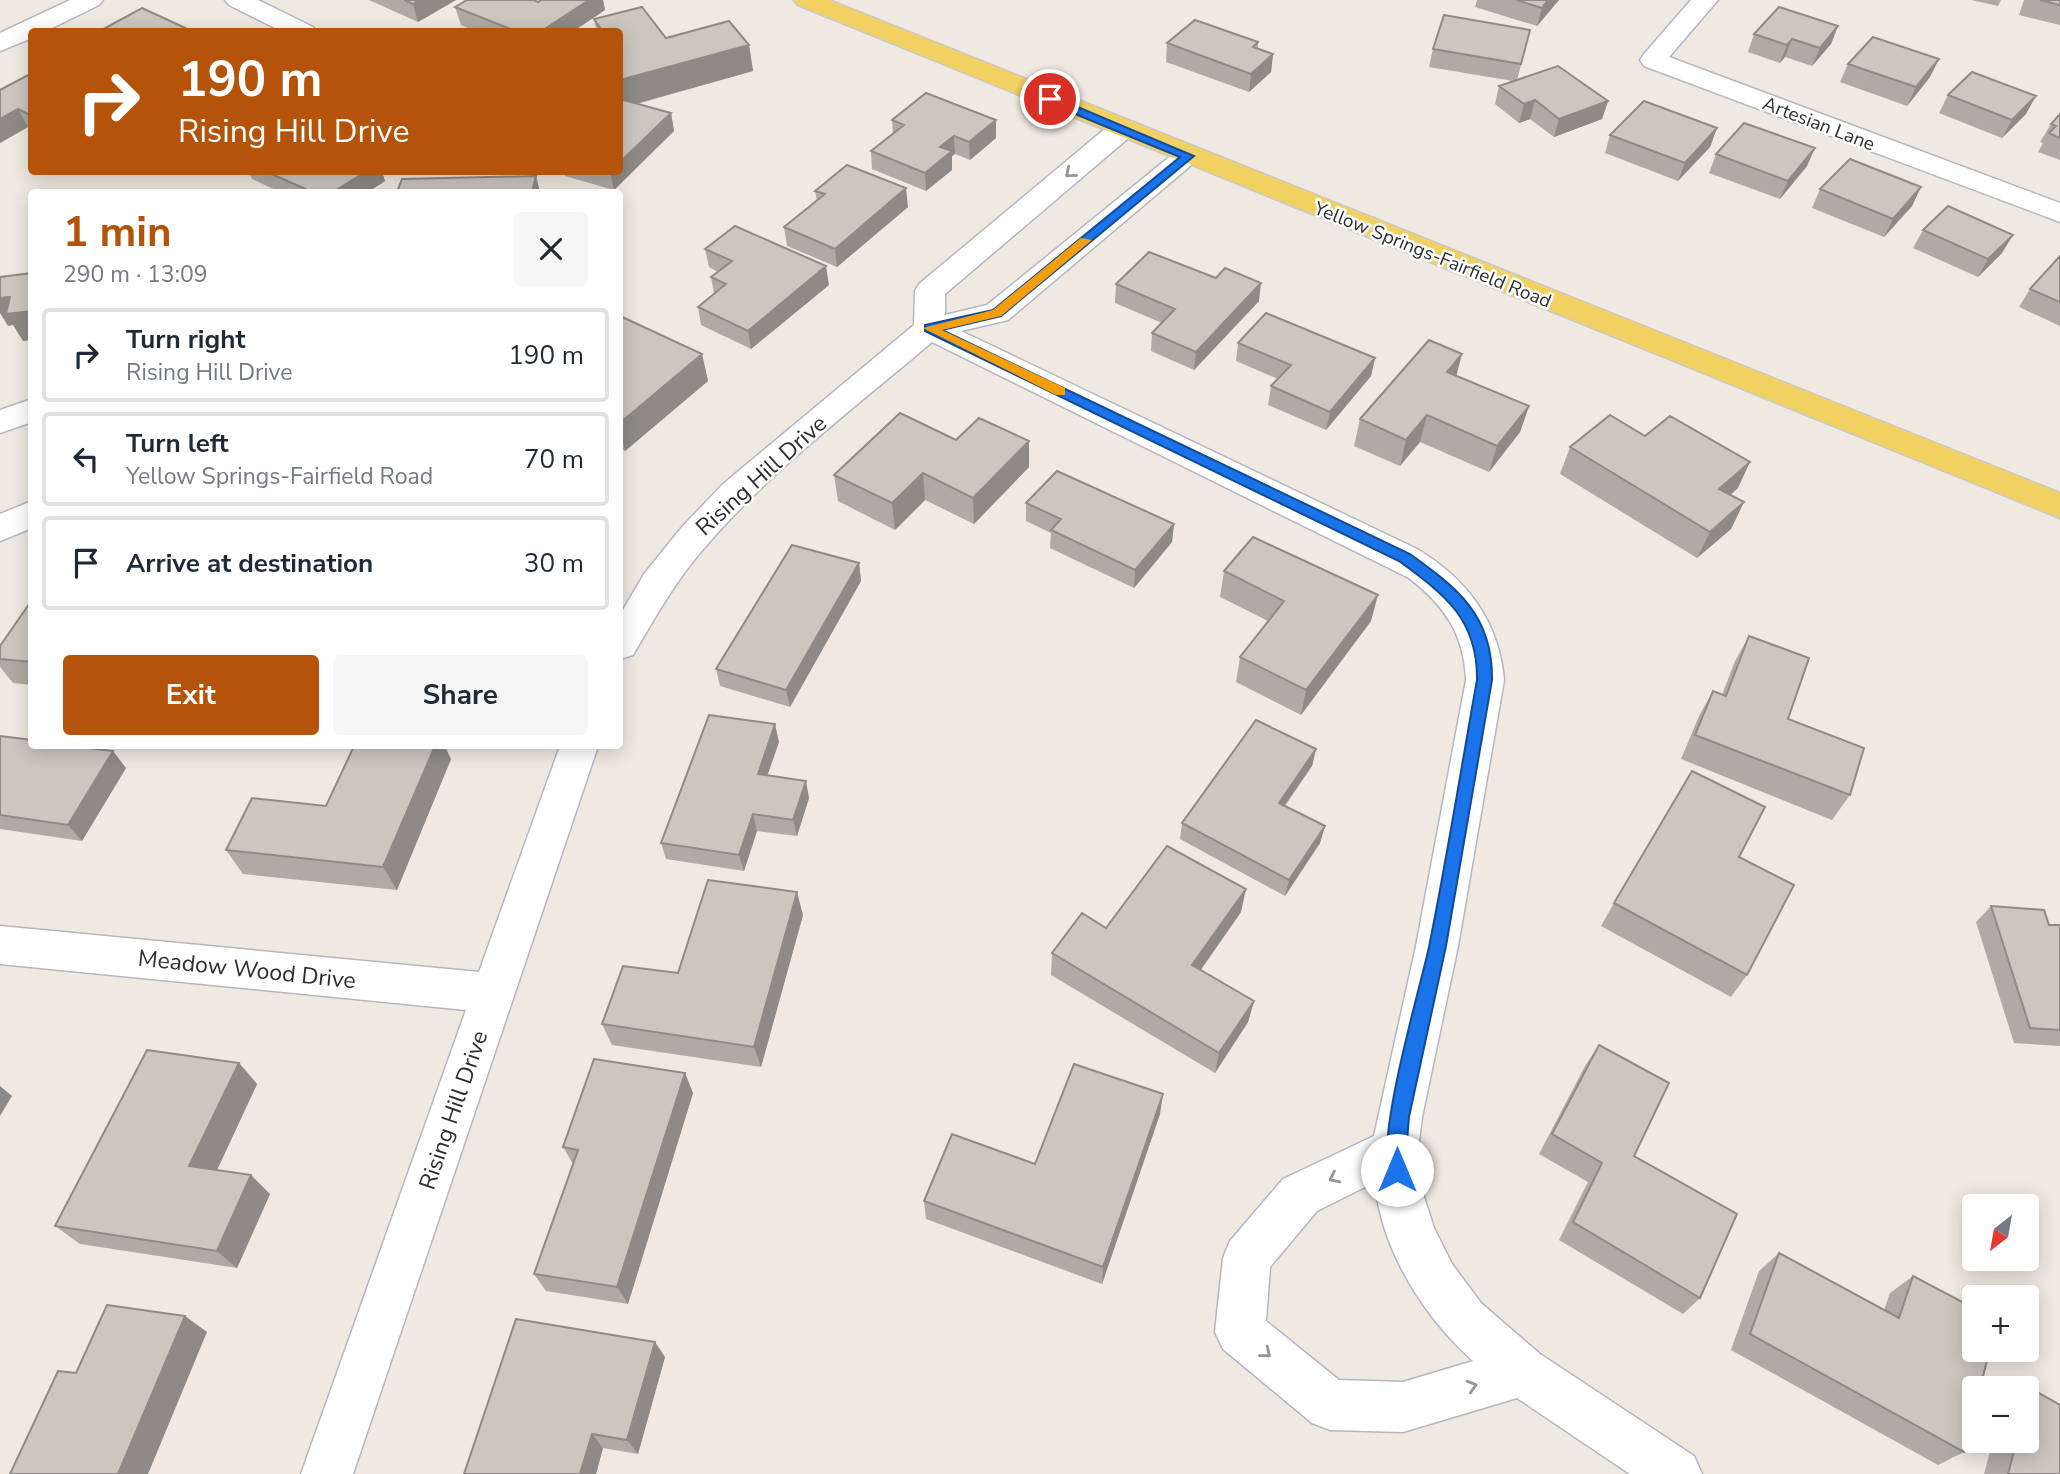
<!DOCTYPE html>
<html lang="en">
<head>
<meta charset="utf-8">
<style>
  body { margin:0; font-family:"Nunito Sans",sans-serif; background:#f6f6f7; color:#1f2937; height:100vh; display:flex; flex-direction:column; font-size:26px; white-space:nowrap }
  * { box-sizing:border-box; margin:0 }
  p { font-size:23px; color:#747a83 }
  .icon { flex:none; width:38px; height:38px; fill:none; stroke:currentColor; stroke-width:2; stroke-linecap:round; stroke-linejoin:round }
  .map { position:relative; flex:1; overflow:hidden }
  .drawer { position:absolute; left:28px; top:189px; width:595px; height:560px; display:flex; flex-direction:column; background:#fff; border-radius:7px; box-shadow:0 4px 18px #0003 }
  .drawer>* { flex:none }
  .banner { position:absolute; left:28px; top:28px; width:595px; height:147px; border-radius:7px; box-shadow:0 4px 18px #0003; background:#b45309; color:#fff; overflow:hidden }
  .needle { width:46px; rotate:211deg }
  .tools { position:absolute; left:1962px; top:1194px; display:grid; gap:14px }
  .tools a { display:grid; place-items:center; width:77px; height:77px; border-radius:7px; background:#fff; box-shadow:0 4px 18px #0003; font-size:35px }
  .pin { position:absolute; display:grid; place-items:center; width:60px; height:60px; color:#fff; margin:-30px; border:4px solid #fff; border-radius:50%; box-shadow:0 2px 7px #0007 }
  .me { position:absolute; width:77px; margin:-38px; rotate:0deg; stroke-linejoin:round; filter:drop-shadow(0 0 5px #0008) }
  .turn { display:flex; align-items:center; gap:24px; height:147px; padding:0 35px; font-size:32px }
  .turn .icon { width:91px; height:91px; stroke-width:2.5 }
  .turn b { display:block; font-size:49px; line-height:60px }
  .round { display:grid; place-items:center; flex:none; width:74px; height:74px; border-radius:7px; background:#f6f6f7 }
  .summary { display:flex; align-items:center; justify-content:space-between; height:119px; padding:0 35px }
  h1 { font-size:42px; font-weight:700; line-height:52px; color:#b45309 }
  .primary-button { display:flex; gap:14px; margin-top:auto; padding:14px 35px }
  .primary-button a { flex:1; height:80px; border-radius:7px; background:#b45309; color:#fff; font-size:28px; font-weight:700; line-height:80px; text-align:center }
  .primary-button a+a { background:#f6f6f7; color:#1f2937 }
  ul { padding:0; list-style:none }
  li { display:flex; align-items:center; gap:21px; height:94px; margin:0 14px 10px; padding:0 21px; border:4px solid #e0e1e3; border-radius:7px }
  li div { flex:1 }
  li b { display:block; font-size:26px }
  li em { font-style:normal }
  .map>svg:first-child { display:block }
  .lines { fill:none; stroke-linecap:round; stroke-linejoin:round }
  .minor-casing { stroke:#b4b7c1; stroke-width:3 }
  .major-casing { stroke:#c9c9c9; stroke-width:3 }
  .minor { fill:#fff; fill-rule:evenodd }
  .major { fill:#f2d163; fill-rule:evenodd }
  .wall { fill:#afaba4 }
  .shaded-wall { fill:#8e8b86 }
  .building { fill:#cbc7bf; stroke:#8e8b86; stroke-width:2 }
  .oneway { stroke:#969696 }
  .route { fill:#1a73e8; stroke:#114b97; stroke-width:2 }
  .slow { fill:#f59e0b }
  .labels { text-anchor:middle; stroke-width:5; stroke-linejoin:round; paint-order:stroke }
  .far-street-label { font-size:19px; fill:#2e2e2e; stroke:#fff }
  .street-label { font-size:23px; fill:#2e2e2e; stroke:#fff }
</style>
</head>
<body>
<div class="map">
<svg width="2060" height="1474" viewBox="0 0 2060 1474">
  <rect width="100%" height="100%" fill="#efe9e1"/>
  <g class="lines">
    <g class="minor-casing">
      <path id="minor" d="M70,0H103L99,5L44,32H32V38L0,51V33Z
        M225,0H258L313,27L316,32H283L229,5Z
        M1691,0H1718L1669,57L2060,203V222L1644,66L1640,60L1644,54Z
        M1122,121L1132,123L1136,129L1132,135L945,294V315L987,305L1178,150L1188,148L1198,150L1202,156L1008,320L961,331L1417,549C1467,579 1499,621 1504,680L1458,946L1422,1117L1418,1149L1422,1191L1434,1228L1452,1264L1481,1303L1540,1354L1694,1456L1702,1474H1630L1517,1398L1403,1432L1330,1430L1312,1423L1223,1349L1215,1332L1223,1258L1230,1241L1283,1179L1374,1136L1416,946L1466,680C1464,634 1445,606 1409,578L932,342C857,406 771,470 707,545C677,578 656,616 633,655L620,659V615L644,574L682,527L723,484L914,325L915,291L919,284L1112,123ZM1375,1182C1381,1250 1424,1317 1473,1361L1403,1382L1339,1380L1266,1321L1270,1267L1317,1211Z
        M32,399V422L0,433V410Z
        M32,501V528L0,541V514Z
        M560,746H598L353,1474H301L466,1010L0,964V926L479,972Z"/>
    </g>
    <g class="major-casing">
      <path id="major" d="M794,0H829L2060,493V518L798,5Z"/>
    </g>
    <use href="#minor" class="minor"/>
    <use href="#major" class="major"/>
  </g>
  <path class="wall" d="M369,0H456L418,22Z
    M541,0H603L605,10L572,32H477L461,25L455,7L538,2Z
    M1477,0H1559L1537,26L1475,7Z
    M1971,0H2001L1998,6Z
    M2024,0H2060V25L2019,15Z
    M594,19L666,38L749,45L753,71L637,104L671,113L674,131L614,190L565,176L564,172H620V32H597Z
    M1838,26L1831,44L1812,66L1785,57L1780,63L1748,52L1754,34Z
    M1530,30L1517,80L1608,101L1602,119L1554,137L1530,119L1519,123L1495,104L1499,86L1513,81L1429,67L1433,49Z
    M1258,42V48L1273,54L1271,72L1249,92L1166,62L1167,43Z
    M1848,64L1930,77L1907,106L1840,82Z
    M32,73V129L28,127L0,143V90Z
    M1948,95L2026,114L2002,138L1939,113Z
    M2060,114V160L2038,152L2043,143L2040,142L2051,124Z
    M892,120L996,138L970,160L955,154L952,156V170L926,191L872,169L871,151L893,134Z
    M1717,128L1710,147L1678,181L1605,153L1610,135Z
    M1716,154L1807,166L1780,199L1709,173Z
    M249,172H382L385,181L368,192H280L252,179Z
    M1921,187L1912,206L1884,237L1812,208L1820,189Z
    M815,191L908,207L837,267L787,246L784,227L817,201Z
    M1923,230L2002,253L1978,277L1913,248Z
    M705,249L829,285L751,349L701,325L698,307L714,293L711,277L718,272L709,267Z
    M2060,256V326L2019,307L2030,289Z
    M1116,284L1259,301L1194,370L1151,351L1152,333L1162,323L1115,303Z
    M620,316L702,354L708,381L625,451L620,448Z
    M1238,343L1375,358L1371,376L1326,430L1268,405L1271,386L1278,379L1236,361Z
    M1456,376L1529,406L1520,432L1489,472L1420,442L1400,466L1354,446L1360,419Z
    M1645,436L1738,488L1730,495L1744,502L1731,529L1697,558L1560,474L1570,447Z
    M956,440L1029,441V467L974,524L925,500L895,530L838,501L834,475Z
    M1026,503L1174,524L1172,542L1134,588L1050,548L1051,533L1026,521Z
    M859,563L861,581L790,707L720,686L716,669Z
    M1224,571L1371,621L1301,715L1236,682L1240,657L1268,621L1220,597Z
    M32,600V685L13,683L0,667V646Z
    M1749,636L1788,719L1850,795L1832,820L1681,759L1699,716L1713,691L1722,695L1735,661Z
    M0,736L126,768L82,841L0,829Z
    M779,742L767,775L809,798L797,836L757,831L744,871L666,859L661,843Z
    M1316,749L1312,766L1285,806L1325,826L1320,843L1285,896L1180,839L1182,823Z
    M451,759L397,890L243,874L226,850L326,806Z
    M1739,857L1747,975L1731,997L1601,926L1614,903Z
    M1991,906L2049,925H2060V1046L2014,1043L1976,922Z
    M1241,912L1200,970L1254,1001L1248,1022L1215,1073L1051,975L1052,953L1106,928Z
    M803,915L761,1067L612,1045L602,1024Z
    M1599,1045L1634,1156L1700,1298L1683,1314L1559,1240L1588,1182L1539,1154L1585,1066Z
    M239,1063L257,1084L217,1170L270,1194L237,1268L80,1244L55,1226Z
    M685,1073L693,1093L628,1304L546,1291L534,1274L573,1164L563,1147Z
    M1160,1114L1102,1284L926,1219L924,1201L1035,1164Z
    M1779,1253L1884,1310L1890,1293L1913,1276L1964,1452L1938,1465L1731,1350L1759,1271Z
    M665,1357L638,1454L603,1448L596,1474H464Z
    M2030,1388L2060,1474H1984L1993,1440H2026V1390Z"/>
  <path class="shaded-wall" d="M419,0H456L418,22L413,4Z
    M589,0H603L605,10L572,32H540Z
    M1548,0H1559L1537,26L1542,8Z
    M1838,26L1831,44L1812,66L1820,48Z
    M1792,39L1785,57L1780,63L1787,45Z
    M749,45L753,71L620,108V80Z
    M1273,54L1271,72L1249,92L1251,74Z
    M1939,59L1930,77L1907,106L1916,87Z
    M2036,96L2026,114L2002,138L2012,120Z
    M1535,100L1530,119L1519,123L1524,104Z
    M1608,101L1602,119L1554,137L1559,119Z
    M18,109L28,127L0,143V119Z
    M671,113L674,131L614,190L610,172H620V162Z
    M996,120V138L970,160L969,142Z
    M1717,128L1710,147L1678,181L1685,163Z
    M954,136L955,154L952,156V170L926,191L925,173L940,147Z
    M1815,148L1807,166L1780,199L1788,181Z
    M365,172H382L385,181L368,192H333Z
    M536,176L540,192H532Z
    M1921,187L1912,206L1884,237L1893,219Z
    M906,188L908,207L837,267L835,249Z
    M2013,235L2002,253L1978,277L1988,259Z
    M826,266L829,285L751,349L748,331Z
    M1261,283L1259,301L1194,370L1196,352Z
    M10,297L32,311V340L23,341L13,325L8,326L0,313V298Z
    M702,354L708,381L625,451L620,430V423Z
    M1462,354L1455,381L1447,372Z
    M1375,358L1371,376L1326,430L1330,412Z
    M1529,406L1520,432L1489,472L1497,446Z
    M1427,415L1420,442L1400,466L1406,440Z
    M1029,441V467L974,524L973,498Z
    M1750,462L1738,488L1707,515L1719,489Z
    M923,473L925,500L895,530L892,503Z
    M1744,502L1731,529L1697,558L1710,532Z
    M1174,524L1172,542L1134,588L1135,570Z
    M859,563L861,581L790,707L786,690Z
    M1378,595L1371,621L1301,715L1306,690Z
    M775,724L779,742L762,791L758,774Z
    M435,746H445L451,759L397,890L383,867Z
    M1316,749L1312,766L1275,819L1279,803Z
    M113,751L126,768L82,841L68,825Z
    M806,781L809,798L797,836L793,820Z
    M753,814L757,831L744,871L739,855Z
    M1325,826L1320,843L1285,896L1289,880Z
    M1246,889L1241,912L1189,987L1192,965Z
    M797,892L803,915L761,1067L754,1047Z
    M1254,1001L1248,1022L1215,1073L1219,1053Z
    M239,1063L257,1084L210,1185L189,1166Z
    M685,1073L693,1093L628,1304L617,1287Z
    M0,1086L12,1096L0,1116Z
    M1163,1094L1160,1114L1102,1284L1103,1267Z
    M251,1175L270,1194L237,1268L217,1251Z
    M185,1316L207,1332L148,1474H118Z
    M655,1342L665,1357L638,1454L627,1440Z
    M592,1434L603,1448L596,1474H580Z"/>
  <path class="building" d="M404,0H419L413,4Z
    M467,0H534L538,2L541,0H589L540,32H518L455,7Z
    M1516,0H1548L1542,8Z
    M2040,0H2060V5Z
    M642,7L666,38L729,21L749,45L620,80V32H603L594,19Z
    M1779,7L1838,26L1820,48L1792,39L1787,45L1754,34Z
    M142,8L194,32H98Z
    M1444,15L1530,30L1521,64L1433,49Z
    M1195,20L1258,42L1253,47L1273,54L1251,74L1167,43Z
    M1873,37L1939,59L1916,87L1848,64Z
    M1558,66L1608,101L1559,119L1535,100L1524,104L1499,86Z
    M1972,72L2036,96L2012,120L1948,95Z
    M32,73V115H30L18,109L0,119V90Z
    M926,93L996,120L969,142L954,136L940,147L952,151L925,173L871,151L904,125L892,120Z
    M620,99L671,113L620,162Z
    M1644,101L1717,128L1685,163L1610,135Z
    M2060,114V138L2049,133L2056,126L2051,124Z
    M1744,123L1815,148L1788,181L1716,154Z
    M1850,159L1921,187L1893,219L1820,189Z
    M847,165L906,188L835,249L784,227L825,194L815,191Z
    M267,172H365L333,192H312Z
    M536,176L532,192H397L402,179Z
    M1948,206L2013,235L1988,259L1923,230Z
    M735,226L826,266L748,331L698,307L726,284L711,277L732,261L705,249Z
    M1149,252L1216,278L1225,268L1261,283L1196,352L1152,333L1175,309L1116,284Z
    M2060,256V302L2030,289Z
    M32,273V311L6,314L10,297L0,298V277Z
    M1266,313L1375,358L1330,412L1271,386L1291,365L1238,343Z
    M620,316L702,354L620,423Z
    M1429,340L1462,354L1447,372L1529,406L1497,446L1427,415L1406,440L1360,419Z
    M900,413L956,440L979,418L1029,441L973,498L923,473L892,503L834,475Z
    M1610,415L1645,436L1670,416L1750,462L1719,489L1744,502L1710,532L1570,447Z
    M1057,471L1174,524L1135,570L1051,530L1061,519L1026,503Z
    M1253,537L1378,595L1306,690L1240,657L1284,601L1224,571Z
    M792,545L859,563L786,690L716,669Z
    M32,600V662L0,659V646Z
    M1749,636L1809,658L1788,719L1864,748L1850,795L1695,735L1713,691L1726,696Z
    M709,715L775,724L758,774L806,781L793,820L753,814L739,855L661,843Z
    M1256,720L1316,749L1279,803L1325,826L1289,880L1182,823Z
    M0,736L32,740V746H71L113,751L68,825L0,815Z
    M354,746H435L383,867L226,850L252,798L326,806Z
    M1692,771L1765,807L1739,857L1794,885L1747,975L1614,903Z
    M1167,846L1246,889L1192,965L1254,1001L1219,1053L1052,953L1082,913L1106,928Z
    M708,880L797,892L754,1047L602,1024L623,966L678,973Z
    M1991,906L2044,910L2049,925H2060V1030L2030,1028Z
    M1599,1045L1669,1083L1634,1156L1737,1214L1700,1298L1573,1222L1602,1163L1552,1134Z
    M147,1050L239,1063L189,1166L251,1175L217,1251L55,1226Z
    M594,1059L685,1073L617,1287L534,1274L578,1150L563,1147Z
    M1074,1064L1163,1094L1103,1267L924,1201L952,1134L1035,1164Z
    M1779,1253L1899,1318L1913,1276L1974,1308V1349H1990L1980,1388H1974V1412L1964,1452L1750,1334Z
    M107,1305L185,1316L118,1474H10L58,1371L76,1373Z
    M516,1319L655,1342L627,1440L592,1434L580,1474H464Z
    M2030,1388L2060,1405V1474H2008L2017,1440H2026V1402Z"/>
  <defs><path id="oneway-chevron" d="M-2-3.5L2.5 0L-2 3.5" fill="none" stroke-width="1.6" stroke-linecap="round" stroke-linejoin="round" transform="scale(1.75)"/></defs>
  <g class="oneway">
    <use href="#oneway-chevron" transform="translate(1070 173) rotate(140)"/>
    <use href="#oneway-chevron" transform="translate(1334 1178) rotate(154)"/>
    <use href="#oneway-chevron" transform="translate(1266 1353) rotate(39)"/>
    <use href="#oneway-chevron" transform="translate(1472 1386) rotate(-16)"/>
  </g>
  <path class="route" d="M1046,97H1054L1194,156L1001,316L942,330L1410,554C1457,588 1493,615 1492,680L1446,946L1409,1117L1404,1176L1397,1179L1390,1176C1375,1139 1419,993 1429,947C1447,858 1461,769 1477,680C1478,619 1444,594 1399,561L925,331V325L993,310L1180,157L1046,102Z"/>
  <path class="slow" d="M1081,238L1092,240L1001,316L942,330L1065,388V395H1056L923,328L993,310Z"/>
  <g class="labels">
    <g class="far-street-label">
      <text transform="translate(1819 123) rotate(21)" y="7">Artesian Lane</text>
      <text transform="translate(1433 254) rotate(22)" y="7">Yellow Springs-Fairfield Road</text>
    </g>
    <g class="street-label">
      <text transform="translate(761 475) rotate(-42)" y="8">Rising Hill Drive</text>
      <text transform="translate(247 969) rotate(6)" y="8">Meadow Wood Drive</text>
      <text transform="translate(453 1110) rotate(-71)" y="8">Rising Hill Drive</text>
    </g>
  </g>
</svg>
<div class="tools">
<a><svg class="needle" viewBox="-14 -14 28 28"><path d="M0-13l5 13h-10z" fill="#e53935"/><path d="M0 13l5-13h-10z" fill="#747a83"/></svg></a>
<a>+</a>
<a>−</a>
</div>
<div class="pin" style="left:1050px;top:99px;background:#d93025"><svg class="icon" aria-label="arrive" viewBox="0 0 24 24"><path d="M6 21V4h12l-3 4 3 4H6"/></svg></div>
<svg class="me" style="left:1397px;top:1170px" viewBox="-20 -20 40 40"><circle r="19" fill="#fff"/><path d="M0-13L10 11 0 6-10 11z" fill="#1a73e8"/></svg>
<div class="banner">
<div class="turn"><svg class="icon" aria-label="right" viewBox="0 0 24 24"><path d="M7 20v-9h11M14 6l5 5-5 5"/></svg><div><b>190 m</b>Rising Hill Drive</div></div>
</div>
<section class="drawer">
<div class="summary"><div><h1>1 min</h1><p>290 m · 13:09</p></div><a class="round"><svg class="icon" aria-label="close" viewBox="0 0 24 24"><path d="M6 6l12 12M18 6L6 18"/></svg></a></div>
<ul>
<li><svg class="icon" aria-label="right" viewBox="0 0 24 24"><path d="M7 20v-9h11M14 6l5 5-5 5"/></svg><div><b>Turn right</b><p>Rising Hill Drive</p></div><em>190 m</em></li>
<li><svg class="icon" aria-label="left" viewBox="0 0 24 24"><path d="M17 20v-9H6M10 6l-5 5 5 5"/></svg><div><b>Turn left</b><p>Yellow Springs-Fairfield Road</p></div><em>70 m</em></li>
<li><svg class="icon" aria-label="arrive" viewBox="0 0 24 24"><path d="M6 21V4h12l-3 4 3 4H6"/></svg><div><b>Arrive at destination</b></div><em>30 m</em></li>
</ul>
<div class="primary-button"><a>Exit</a><a>Share</a></div>
</section>
</div>
</body>
</html>
